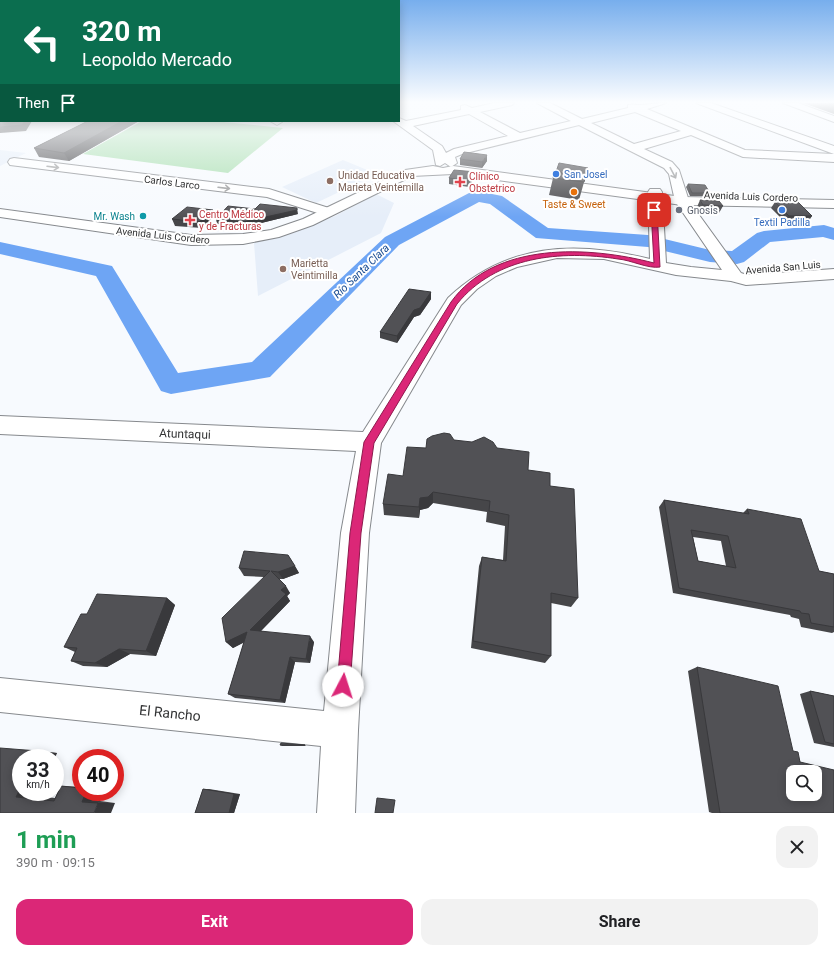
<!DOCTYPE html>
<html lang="en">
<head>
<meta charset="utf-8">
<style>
  body { margin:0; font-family:Roboto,sans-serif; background:#f2f2f2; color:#202124; height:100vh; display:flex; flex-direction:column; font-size:15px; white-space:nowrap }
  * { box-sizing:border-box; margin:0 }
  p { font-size:13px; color:#757577 }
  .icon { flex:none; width:22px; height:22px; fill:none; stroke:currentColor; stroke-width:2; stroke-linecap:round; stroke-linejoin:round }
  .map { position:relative; height:813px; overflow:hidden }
  .drawer { display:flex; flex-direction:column; background:#fff; flex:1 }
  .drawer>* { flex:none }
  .hud { position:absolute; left:0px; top:0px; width:400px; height:122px; box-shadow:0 2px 10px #0003; background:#0b6e4f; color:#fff; overflow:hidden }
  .tools { position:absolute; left:786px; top:765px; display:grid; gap:8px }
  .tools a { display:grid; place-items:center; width:36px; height:36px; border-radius:8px; background:#fff; box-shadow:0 2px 10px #0003; font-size:20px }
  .speed { position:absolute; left:12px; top:749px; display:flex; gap:8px; font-size:20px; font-weight:700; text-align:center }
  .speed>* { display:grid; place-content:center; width:52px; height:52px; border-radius:50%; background:#fff; box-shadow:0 2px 10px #0003; line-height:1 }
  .speed small { font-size:10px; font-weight:400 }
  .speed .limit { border:6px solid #d22; background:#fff; color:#111 }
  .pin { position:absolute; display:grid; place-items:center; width:34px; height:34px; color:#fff; margin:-17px; border-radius:8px; box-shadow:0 2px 6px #0006 }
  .me { position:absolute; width:44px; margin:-22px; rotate:5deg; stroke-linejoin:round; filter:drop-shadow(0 0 3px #0008) }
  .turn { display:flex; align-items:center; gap:14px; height:84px; padding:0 16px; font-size:18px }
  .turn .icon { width:52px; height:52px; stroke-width:2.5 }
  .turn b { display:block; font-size:28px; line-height:34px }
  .then { display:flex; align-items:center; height:38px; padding:0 16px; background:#0003; gap:8px; font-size:15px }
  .round { display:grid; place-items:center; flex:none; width:42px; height:42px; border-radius:12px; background:#f2f2f2 }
  .overview { display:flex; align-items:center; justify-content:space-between; height:68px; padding:0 16px }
  h1 { font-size:24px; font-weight:700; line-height:30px; color:#1e9e55 }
  .cta { display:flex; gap:8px; margin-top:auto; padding:8px 16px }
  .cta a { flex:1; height:46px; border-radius:12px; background:#db2777; color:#fff; font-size:16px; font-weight:700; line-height:46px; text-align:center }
  .cta a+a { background:#f2f2f2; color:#202124 }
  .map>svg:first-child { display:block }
  .built { fill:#e6eef9 }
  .green { fill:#a6ddad }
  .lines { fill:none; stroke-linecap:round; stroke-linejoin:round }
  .river { fill:#6ea5f4; fill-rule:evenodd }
  .minor-casing { stroke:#86898d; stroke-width:2 }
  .major-casing { stroke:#86898d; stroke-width:2 }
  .minor { fill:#fff; fill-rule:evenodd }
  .major { fill:#fff; fill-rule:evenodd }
  .wall { fill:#464649; fill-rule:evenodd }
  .shaded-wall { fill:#39393c }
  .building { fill:#515155; stroke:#39393c; fill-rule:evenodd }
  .oneway { stroke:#98999a }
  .route { fill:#db2777; stroke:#8e194d }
  .shop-dot { fill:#3f7fe0; stroke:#fff; stroke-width:1.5 }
  .education-dot { fill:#8d6e63; stroke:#fff; stroke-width:1.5 }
  .health-dot { fill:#e0444e; stroke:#fff; stroke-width:1.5 }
  .food-dot { fill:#e8710a; stroke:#fff; stroke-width:1.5 }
  .worship-dot { fill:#6b7280; stroke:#fff; stroke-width:1.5 }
  .culture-dot { fill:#0f9aa8; stroke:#fff; stroke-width:1.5 }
  .labels { text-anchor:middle; stroke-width:4; stroke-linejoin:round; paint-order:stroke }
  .far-shop-label { font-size:10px; fill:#366cbe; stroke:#fff; text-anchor:start }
  .far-education-label { font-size:10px; fill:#785e54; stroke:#fff; text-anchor:start }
  .far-health-label { font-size:10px; fill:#be3a42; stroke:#fff; text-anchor:start }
  .far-street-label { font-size:10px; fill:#323334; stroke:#fff }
  .far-food-label { font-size:10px; fill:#c56008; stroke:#fff }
  .far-worship-label { font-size:10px; fill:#5b616d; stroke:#fff; text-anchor:start }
  .far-culture-label { font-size:10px; fill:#0d838f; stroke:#fff; text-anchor:end }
  .far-water-label { font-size:11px; font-style:italic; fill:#1a4d93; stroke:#fff }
  .street-label { font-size:12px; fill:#323334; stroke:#fff }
  .near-street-label { font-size:14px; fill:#323334; stroke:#fff }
</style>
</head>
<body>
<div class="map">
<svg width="834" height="813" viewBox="0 0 834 813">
  <rect width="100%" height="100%" fill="#f7fafe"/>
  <path class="built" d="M0,150L26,153L0,166Z
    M343,160L377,174L316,203L282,187Z
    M376,194L394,203L381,233L258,296L254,243L293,233L335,216Z"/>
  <path class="green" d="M142,121H214L283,128L228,173L83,154Z"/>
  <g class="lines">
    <path class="river" d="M477,191L502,196L548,228L648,235L710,250L732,251L757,233L764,231L824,225L834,228V240L823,237L770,242L744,262L737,264L710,262L648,247L536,238L490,204L479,202L399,245L270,377L171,394L161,391L96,276L0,254V242L112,266L178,373L252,362L385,237L471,192Z"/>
    <g class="minor-casing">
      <path id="minor" d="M494,103H514L512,105L480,112L520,133L571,121L537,103H550L582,119L628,108V105C633,104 635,105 638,105C647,105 656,103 666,103L647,109L745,150L834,154V162L743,157L691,135L644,149L672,162L679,170L689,201L741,273L747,275L834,269V279L746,285L731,281L676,275L604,259L557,258L517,267L496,276L477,289L461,305L381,443L369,533L358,730L355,813H317L321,746L0,712V678L324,711L341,533L356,451L0,434V416L363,432L448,298C506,243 575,240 650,259L648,192L650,189H660L662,192L666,263L691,267L722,270L675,201L669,174L664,168L579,125L462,154L455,157L457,163L451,167L445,163L440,166L436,165L433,150L393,121H399V118L406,121L461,110V106L465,105L472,108ZM635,112L681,131L634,144L591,123ZM469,114L508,136L454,149L446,153L442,146L413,126Z
        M696,103H711L834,146V154Z
        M783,103H798L834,116V122Z
        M270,121H282V122L277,125Z
        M14,158L269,189L332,209L334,212L332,215L327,216L267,197L10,165L8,162L10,159Z"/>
    </g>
    <g class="major-casing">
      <path id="major" d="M433,166L443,168L453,166L682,197L834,200V208L682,205L453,174L412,176L313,225L279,237L243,244L191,245L0,217V209L191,235L243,234L271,230L303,219L405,170Z"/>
    </g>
    <use href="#minor" class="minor"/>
    <use href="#major" class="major"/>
  </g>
  <path class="wall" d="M803,103H834V114Z
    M88,121H139L69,161L39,157L34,148Z
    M460,159L487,161L482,168L460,165Z
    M588,168L579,200L549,195L553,178Z
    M476,172L475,178L469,187L449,184V178Z
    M688,184L710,193L709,196H690L686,187Z
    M700,200L723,206L719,213L700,212L697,207Z
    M775,202L812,216L808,222H785L771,208Z
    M213,210L215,216L202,228L175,226L172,219Z
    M298,214L245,227L217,224L216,219Z
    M431,292V299L420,315L414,317L397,343L380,338V332Z
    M454,440L497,448L528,470L550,486L578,598L571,607L551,603V656L545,663L471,648L479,566L482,557L503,560L505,526L486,522L487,512L433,503L428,508L420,510L419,518L384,515L383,504L403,476L426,448Z
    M664,500L743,513L747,509L819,571L834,574V632L832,633L801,627L799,619L791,617L790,615L673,593L659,507ZM693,537L721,541L726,566L698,561Z
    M288,555L299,573L283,579H278L290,593L287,596L290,601L261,631L314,642L310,663L295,662L285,703L235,698L228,694L244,642L233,648L226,642L264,577L244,576L239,568Z
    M167,598L175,605L156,656L130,654L107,667L83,666L71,661L75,652L64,647L87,614Z
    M697,667L793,751L834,813H712L709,812L688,671Z
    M810,691L834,696V747L814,743L800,694Z
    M280,745H305L306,746H282Z
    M38,751L57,753L21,792H39L37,796L55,798L61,786L81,787V792L100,801L115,803L0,813Z
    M203,789H209L240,794L234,813H195Z"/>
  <path class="shaded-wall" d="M25,121H32L26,131L0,133V127Z
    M122,121H139L69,161L64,153Z
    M487,155V161L482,168V162Z
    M476,172L475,178L469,187L470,181Z
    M297,208L298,214L245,227L243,222Z
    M213,210L215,216L202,228L199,222Z
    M431,292V299L420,315L414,317L397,343V336L414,310Z
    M433,492V503L428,508L420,510L419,518V507L420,498Z
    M295,566L299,573L283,579L278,572Z
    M286,586L290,593L287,596L290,601L256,636L250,630L281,590Z
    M167,598L175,605L156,656L146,651Z
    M247,632L253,638L233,648L226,642Z
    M310,636L314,642L310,663L306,659Z
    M119,649L130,654L107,667L95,663Z
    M290,657L295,662L285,703L280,700Z
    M38,751L57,753L55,758H35Z
    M21,787V792H39L37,796L16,797Z
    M86,792H103L100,801L82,802Z
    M234,794H240L234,813H229Z
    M98,803H115L111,813H94Z"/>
  <path class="building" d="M0,103H1V121H25L22,125L0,127Z
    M828,103H834V105Z
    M88,121H122L64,153L34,148Z
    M464,152L487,155L482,162L460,159Z
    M559,163L588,168L586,176L556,172Z
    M454,170L476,172L470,181L449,178Z
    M555,172L586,176L584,182L553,178Z
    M688,184L705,185L710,193H692Z
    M700,200L719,201L723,206L703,205Z
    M775,202H798L812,216H789Z
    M260,204L297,208V210L243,222L216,219L228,206L255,209Z
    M187,207L213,210L199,222L172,219Z
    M409,289L431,292L420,308L414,310L397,336L380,332Z
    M444,433L450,434L454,440L472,442L484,437L493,442L497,448L529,452L528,470L550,473V486L574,489L578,598L551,593V656L473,641L482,557L506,561L509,515L489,511L490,501L433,492L428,497L420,498L419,507L383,504L388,474L403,476L407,447L426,448L427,439L432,436Z
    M664,500L749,514L747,509L801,519L819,571L834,574V627L811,623L809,614L801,613L800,611L679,588ZM691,530L728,536L736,568L698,561Z
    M244,551L288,555L295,566L278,572L271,571L286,586L281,590L286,594L250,630L310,636L306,659L290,657L280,700L228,694L247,632L226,642L222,618L270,571L239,568Z
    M97,594L167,598L146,651L119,649L95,663L71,661L77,648L64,647L81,614H87Z
    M697,667L778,686L793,751L798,752L800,762L834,770V813H720ZM793,772H815V794H793Z
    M810,691L834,696V744L825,742Z
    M281,743L305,745H280Z
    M0,748L38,751L35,758H21V787L16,797L54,801L61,786L81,788V792H86L82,802L98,803L94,813H0Z
    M203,789L234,794L229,813H195Z
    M377,798L395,800L393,813H375Z"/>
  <defs><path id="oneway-shaft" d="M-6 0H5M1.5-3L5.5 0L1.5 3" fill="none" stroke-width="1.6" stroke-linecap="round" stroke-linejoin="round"/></defs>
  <g class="oneway">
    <use href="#oneway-shaft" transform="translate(53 167) rotate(7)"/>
    <use href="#oneway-shaft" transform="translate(673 173) rotate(62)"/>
    <use href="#oneway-shaft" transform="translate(224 188) rotate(7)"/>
  </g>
  <linearGradient id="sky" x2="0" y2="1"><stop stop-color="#77aeed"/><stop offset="0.47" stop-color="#fbfdff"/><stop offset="1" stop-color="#fbfdff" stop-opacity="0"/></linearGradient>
  <rect width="834" height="217" fill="url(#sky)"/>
  <path class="route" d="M654,209L657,210L660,267C648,269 631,260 618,259C561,250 496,256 457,304L374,443L361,533L350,686L348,691L343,693L339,691L337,686L350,533L364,442L451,302C495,241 589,246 654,263L651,210Z"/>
  <g class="shop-dot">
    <circle cx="556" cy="174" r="4"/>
    <circle cx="782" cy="210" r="4"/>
  </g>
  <g class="education-dot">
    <circle cx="330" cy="181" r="4"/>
    <circle cx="283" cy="269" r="4"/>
  </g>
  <g class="health-dot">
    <path d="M458 176h4v4h4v4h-4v4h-4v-4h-4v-4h4z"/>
    <path d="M188 214h4v4h4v4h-4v4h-4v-4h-4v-4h4z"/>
  </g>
  <circle class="food-dot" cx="574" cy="192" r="4"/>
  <circle class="worship-dot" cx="679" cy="210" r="4"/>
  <circle class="culture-dot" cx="143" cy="216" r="4"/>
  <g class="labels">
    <g class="far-shop-label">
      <text x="564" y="178">San Josel</text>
      <text x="782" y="226" text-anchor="middle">Textil Padilla</text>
    </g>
    <g class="far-education-label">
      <text x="338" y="179">Unidad Educativa<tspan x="338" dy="12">Marieta Veintemilla</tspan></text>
      <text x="291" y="267">Marietta<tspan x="291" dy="12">Veintimilla</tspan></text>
    </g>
    <g class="far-health-label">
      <text x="469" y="180">Clínico<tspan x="469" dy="12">Obstetrico</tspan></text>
      <text x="199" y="218">Centro Médico<tspan x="199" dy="12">y de Fracturas</tspan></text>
    </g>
    <g class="far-street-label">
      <text transform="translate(172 182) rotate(7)" y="4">Carlos Larco</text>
      <text transform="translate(751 196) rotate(2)" y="4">Avenida Luis Cordero</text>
      <text transform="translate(163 235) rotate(6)" y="4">Avenida Luis Cordero</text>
      <text transform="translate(783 267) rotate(-5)" y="4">Avenida San Luis</text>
    </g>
    <g class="far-food-label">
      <text x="574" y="208">Taste &amp; Sweet</text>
    </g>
    <g class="far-worship-label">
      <text x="687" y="214">Gnosis</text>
    </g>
    <g class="far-culture-label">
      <text x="135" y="220">Mr. Wash</text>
    </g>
    <g class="far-water-label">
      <text transform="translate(361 271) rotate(-44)" y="4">Río Santa Clara</text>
    </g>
    <g class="street-label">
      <text transform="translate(185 434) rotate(2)" y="4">Atuntaqui</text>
    </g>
    <g class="near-street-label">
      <text transform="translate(170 713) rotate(6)" y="5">El Rancho</text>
    </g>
  </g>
</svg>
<div class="tools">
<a><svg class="icon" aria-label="search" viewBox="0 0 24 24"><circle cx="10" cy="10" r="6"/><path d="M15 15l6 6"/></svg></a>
</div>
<div class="speed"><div>33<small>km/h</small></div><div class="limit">40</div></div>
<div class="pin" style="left:654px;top:210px;background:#d93025"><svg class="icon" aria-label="arrive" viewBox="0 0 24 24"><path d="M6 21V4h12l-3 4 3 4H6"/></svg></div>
<svg class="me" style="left:343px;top:686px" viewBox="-20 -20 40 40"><circle r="19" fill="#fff"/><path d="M0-13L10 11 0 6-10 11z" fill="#db2777"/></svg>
<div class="hud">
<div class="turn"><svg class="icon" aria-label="left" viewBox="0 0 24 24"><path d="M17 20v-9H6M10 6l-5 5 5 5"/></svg><div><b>320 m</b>Leopoldo Mercado</div></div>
<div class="then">Then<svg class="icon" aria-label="arrive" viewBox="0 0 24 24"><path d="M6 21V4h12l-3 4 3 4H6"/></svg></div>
</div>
</div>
<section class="drawer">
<div class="overview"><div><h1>1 min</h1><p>390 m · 09:15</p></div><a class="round"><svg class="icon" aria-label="close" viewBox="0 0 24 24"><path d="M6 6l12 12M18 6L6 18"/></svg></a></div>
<div class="cta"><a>Exit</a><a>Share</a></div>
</section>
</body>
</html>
